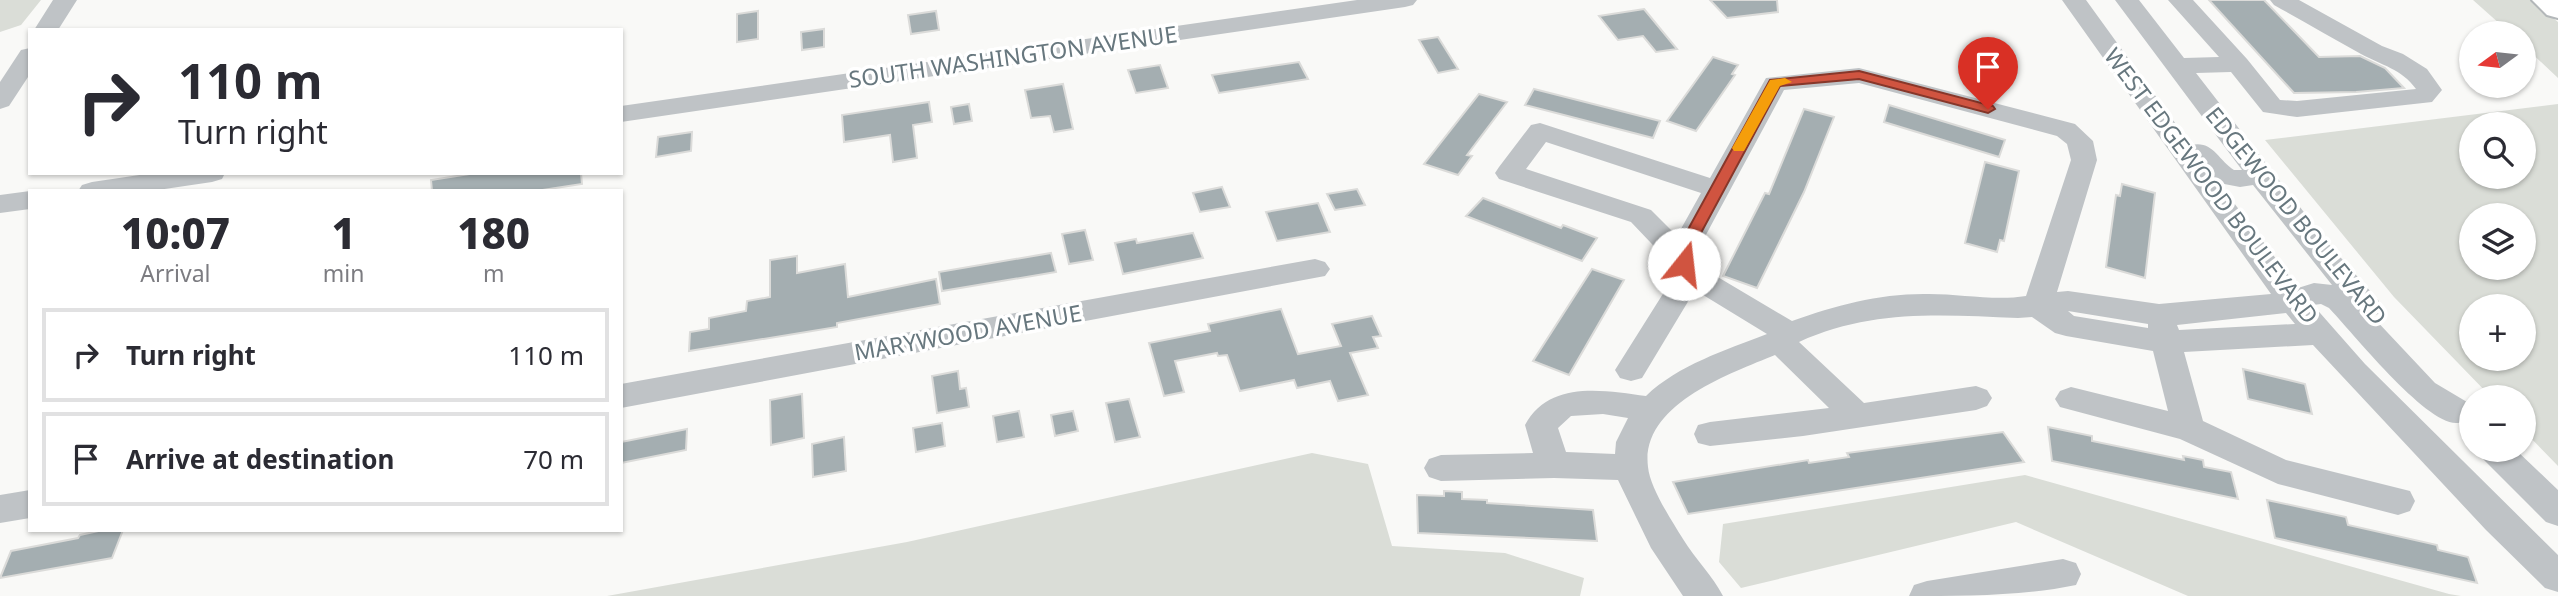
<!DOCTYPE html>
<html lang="en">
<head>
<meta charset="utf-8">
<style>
  body { margin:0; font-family:"Noto Sans",sans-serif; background:#f2f2f3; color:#2b2b33; height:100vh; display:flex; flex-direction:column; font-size:26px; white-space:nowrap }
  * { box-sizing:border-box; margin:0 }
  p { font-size:23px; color:#7c7c81 }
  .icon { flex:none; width:38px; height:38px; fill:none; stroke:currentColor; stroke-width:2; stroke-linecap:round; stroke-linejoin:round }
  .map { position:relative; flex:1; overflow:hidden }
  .sheet { position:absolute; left:28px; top:189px; width:595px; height:343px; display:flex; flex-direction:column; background:#fff; border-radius:0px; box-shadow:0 2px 5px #0004 }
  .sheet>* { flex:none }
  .hud { position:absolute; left:28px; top:28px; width:595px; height:147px; border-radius:0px; box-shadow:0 2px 5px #0004; background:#fff; color:#2b2b33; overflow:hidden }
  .needle { width:46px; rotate:255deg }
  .controls { position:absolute; left:2459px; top:21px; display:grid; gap:14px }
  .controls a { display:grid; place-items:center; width:77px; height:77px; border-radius:50%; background:#fff; box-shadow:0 2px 5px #0004; font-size:35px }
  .pin { position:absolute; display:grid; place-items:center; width:60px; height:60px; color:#fff; margin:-72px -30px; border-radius:50% 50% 50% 0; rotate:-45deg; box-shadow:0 0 7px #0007 }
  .pin .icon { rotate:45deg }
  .me { position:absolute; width:77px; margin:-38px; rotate:16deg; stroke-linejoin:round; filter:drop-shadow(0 0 5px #0008) }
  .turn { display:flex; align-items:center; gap:24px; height:147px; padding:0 35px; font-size:32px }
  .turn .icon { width:91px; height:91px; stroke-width:2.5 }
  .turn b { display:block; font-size:49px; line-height:60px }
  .eta { display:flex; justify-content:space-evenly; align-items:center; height:119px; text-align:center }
  .eta b { font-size:42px; font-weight:800; line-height:49px }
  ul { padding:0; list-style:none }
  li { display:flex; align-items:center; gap:21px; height:94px; margin:0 14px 10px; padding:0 21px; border:4px solid #e1e1e2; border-radius:0px }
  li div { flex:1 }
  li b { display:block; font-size:26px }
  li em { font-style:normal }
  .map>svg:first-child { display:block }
  .green { fill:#daddd7; fill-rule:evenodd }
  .building { fill:#a4aeb1; stroke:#dbdbd9; stroke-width:2 }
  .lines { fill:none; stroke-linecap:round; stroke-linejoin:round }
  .highway-casing { stroke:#b3b7b9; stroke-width:4 }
  .minor { fill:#bfc3c6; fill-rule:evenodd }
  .highway { fill:#fff; fill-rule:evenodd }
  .route { fill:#d05440; stroke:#87372a; stroke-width:2 }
  .slow { fill:#f59e0b }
  .labels { text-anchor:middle; stroke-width:7; stroke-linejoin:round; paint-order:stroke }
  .street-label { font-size:23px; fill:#67777e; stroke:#fff }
</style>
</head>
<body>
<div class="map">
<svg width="2558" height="596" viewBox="0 0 2558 596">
  <rect width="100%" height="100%" fill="#f9f9f7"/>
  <path class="green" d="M0,0H41L21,25L0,32Z
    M2473,0H2530L2558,22V78L2524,46V33H2510Z
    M2558,104V466L2524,431V397H2491L2394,297L2265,140ZM2471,124H2524V177H2471ZM2471,215H2524V268H2471ZM2471,306H2524V359H2471Z
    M1312,453L1368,464L1392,546L1505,553L1584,578L1580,596H607L907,542Z
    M2025,475L2449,594L2461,596H2188L2016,522L1741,588L1719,562L1723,524Z"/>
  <path class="building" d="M1710,0H1777L1778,12L1727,18Z
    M2209,0H2264L2319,57L2360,56L2385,68L2404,88L2356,92L2294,93Z
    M1644,9L1677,49L1656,52L1643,36L1618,40L1599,16Z
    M758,11V39L737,42V14Z
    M936,11L939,30L911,34L908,15Z
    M824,29V47L802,50L801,32Z
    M1438,37L1458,69L1438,73L1419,40Z
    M1713,57L1738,65L1732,74L1735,75L1696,131L1667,121Z
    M1299,62L1308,79L1219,93L1212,75Z
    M1160,65L1168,88L1136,93L1128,70Z
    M1063,84L1073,129L1054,132L1050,116L1031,118L1025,90Z
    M1534,89L1660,121L1653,138L1525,105Z
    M1479,94L1507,102L1467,155L1472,156L1458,175L1424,164Z
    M929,102L932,122L913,125L917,158L893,162L890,135L844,142L842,115Z
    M969,104L972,121L954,124L951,107Z
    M1889,105L2005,140L1999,157L1884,122Z
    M1804,109L1834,117L1804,192L1757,288L1723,276L1765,193L1769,194Z
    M692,132L691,151L656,157L658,137Z
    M1985,162L2019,171L2004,241L2000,240L1997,252L1965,243Z
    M476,173H581L582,184L536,191H432L431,180Z
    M2122,184L2155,193L2145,278L2106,267L2116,195L2120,196Z
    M1222,187L1230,207L1200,212L1193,193Z
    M1357,189L1365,205L1335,210L1327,194Z
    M1483,198L1561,228L1563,225L1597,238L1582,261L1466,216Z
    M1318,203L1330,232L1277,241L1266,212Z
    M1085,230L1093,260L1069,264L1062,234Z
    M1193,233L1203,258L1123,274L1115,243L1136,239L1137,243Z
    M1051,253L1056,272L942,291L939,272Z
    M797,256V273L845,264L848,297L936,279L940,304L837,323V327L689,351L690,332L709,329V318L746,311L747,301L770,297V260Z
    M1592,269L1624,280L1569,375L1533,361Z
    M1281,309L1298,354L1341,346L1332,324L1372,316L1381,336L1373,337L1378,348L1350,353L1368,395L1338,401L1330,381L1297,388L1294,380L1240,391L1227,355L1218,356L1217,353L1175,361L1184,392L1164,396L1149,343L1210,331L1208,324Z
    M2243,369L2305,384L2312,414L2248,399Z
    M958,371L960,389L966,388L969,407L937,413L932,376Z
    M802,394L804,438L771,445L770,400Z
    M1129,399L1140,437L1115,442L1106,403Z
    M1019,411L1024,437L997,442L993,416Z
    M1073,411L1078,431L1055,436L1051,415Z
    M942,423L945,446L916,452L913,428Z
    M2048,427L2092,436V441L2184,460L2183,456L2203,460L2204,467L2231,472L2238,499L2052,461Z
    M687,429L686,450L621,463V442Z
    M2003,432L2024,462L1688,514L1673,482L1808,460L1809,463L1849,457L1847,453Z
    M844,437L846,471L813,477L812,444Z
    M1444,491L1462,492V499L1487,500V503L1593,510L1597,541L1418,533L1417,495L1444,496Z
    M2267,500L2346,517L2348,525L2437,545L2438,550L2468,557L2477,583L2275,538Z
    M103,530H123L112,558L0,578L11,551L78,538L80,535Z"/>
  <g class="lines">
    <g class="highway-casing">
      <path id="highway" d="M2532,0H2558V18L2547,15Z"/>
    </g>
    <path class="minor" d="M53,0H77L58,30H34Z
      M1357,0H1417L1413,5L1405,7L621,122V106Z
      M2062,0H2086L2191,145C2213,140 2218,160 2234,170H2242L2115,0H2139L2184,58L2219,57L2168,0H2193L2247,59L2280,100L2297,101L2416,89C2402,69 2381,65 2361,54C2332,38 2303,21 2274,5L2270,0H2299L2382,46L2403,54L2427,69L2442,90L2432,102L2297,117L2263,112L2231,72L2196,73L2327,242L2378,300L2382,307L2378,314L2372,316L2435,383L2467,402L2471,409L2467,420C2464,421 2461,423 2457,423C2426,425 2352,332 2329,308L2321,304L2313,305L2365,364L2558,555V592L2545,588L2486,530L2313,345L2184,352L2203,421L2286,460L2410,491L2415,501L2410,511L2398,515L2278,484L2180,439L2060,407L2055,399L2060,391L2071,387L2168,411L2153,351L2066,336L2055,333L2032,317L2018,318C1941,315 1871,309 1799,342L1864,403L1976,386L1987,390L1992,398L1987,406L1976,410L1803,436L1710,446L1698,443L1694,434L1698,425L1710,422L1829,408L1775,355C1729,374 1640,405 1648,467C1650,488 1672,521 1683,539C1695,559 1713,576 1723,596H1683L1651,548L1618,480L1554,478L1441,481L1429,477L1424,468L1429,459L1441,455L1533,453L1525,425C1549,380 1603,390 1646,396C1678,365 1726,350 1767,334L1695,290L1642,378L1631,381L1620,378L1615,370L1666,289L1670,263L1631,222L1499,179L1495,173L1499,167L1531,125L1540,123L1710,178L1766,78L1859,68L2075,124L2093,141L2097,160L2057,292L2068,291L2159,304L2271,294ZM1859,83L2057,136L2067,144L2071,160L2026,296C1995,301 1961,294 1929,294C1881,293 1837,305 1792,321L1716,276L1699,259L1701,244L1784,90ZM1546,142L1701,193L1677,236L1651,210L1526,169ZM2219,183L2240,187L2253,185L2332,285L2314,283L2298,288ZM2068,311L2148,324V328L2074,316ZM2286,313L2295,324L2179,330L2177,325ZM1603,414L1628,418L1616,442L1615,454L1566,452L1558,428L1571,416Z
      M30,48V74L9,106L0,109V82L21,50Z
      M153,173H225L222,179L212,182L151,191H78L82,185L92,182Z
      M30,191V209L0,213V195Z
      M1315,259L1325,262L1330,269L1325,276L621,408V384Z
      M2478,450H2516L2558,490V526L2546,522L2483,459Z
      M30,490V518L0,523V495Z
      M2063,559L2076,563L2081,574L2076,585C2023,596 1964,596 1909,596L1914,585L1927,581Z"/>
    <use href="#highway" class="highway"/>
  </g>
  <path class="route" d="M1859,71L1993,106L1995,109L1988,113L1859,79L1780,86L1695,244L1692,264L1684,269L1679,268L1677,264L1680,244L1770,80Z"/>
  <path class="slow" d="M1785,78L1792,82L1780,86L1744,151H1734L1732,148L1770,80Z"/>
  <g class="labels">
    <g class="street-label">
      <text transform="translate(1013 57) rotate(-8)" y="8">SOUTH WASHINGTON AVENUE</text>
      <text transform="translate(2211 186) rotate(53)" y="8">WEST EDGEWOOD BOULEVARD</text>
      <text transform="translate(2296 216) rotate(51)" y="8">EDGEWOOD BOULEVARD</text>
      <text transform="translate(968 333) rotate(-10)" y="8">MARYWOOD AVENUE</text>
    </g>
  </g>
</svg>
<div class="controls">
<a><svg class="needle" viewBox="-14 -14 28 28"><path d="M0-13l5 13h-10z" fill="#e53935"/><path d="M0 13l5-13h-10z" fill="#7c7c81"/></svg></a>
<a><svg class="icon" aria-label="search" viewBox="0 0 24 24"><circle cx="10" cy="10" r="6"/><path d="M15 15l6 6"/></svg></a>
<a><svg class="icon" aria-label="layers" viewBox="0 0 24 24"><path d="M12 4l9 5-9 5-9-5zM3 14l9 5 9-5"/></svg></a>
<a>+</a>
<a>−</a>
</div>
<div class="pin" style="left:1988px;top:109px;background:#d93025"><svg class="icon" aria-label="arrive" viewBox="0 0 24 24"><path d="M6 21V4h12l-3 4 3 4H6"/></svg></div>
<svg class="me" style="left:1684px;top:264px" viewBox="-20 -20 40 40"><circle r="19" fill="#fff"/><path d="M0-13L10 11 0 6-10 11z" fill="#d05440"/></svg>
<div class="hud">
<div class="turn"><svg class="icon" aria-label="right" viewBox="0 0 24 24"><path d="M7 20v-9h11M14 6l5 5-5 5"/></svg><div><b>110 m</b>Turn right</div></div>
</div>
<section class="sheet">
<div class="eta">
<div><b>10:07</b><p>Arrival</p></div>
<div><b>1</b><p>min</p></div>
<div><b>180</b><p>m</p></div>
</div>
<ul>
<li><svg class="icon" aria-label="right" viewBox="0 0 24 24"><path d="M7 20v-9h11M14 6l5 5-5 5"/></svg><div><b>Turn right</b></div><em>110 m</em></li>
<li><svg class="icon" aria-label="arrive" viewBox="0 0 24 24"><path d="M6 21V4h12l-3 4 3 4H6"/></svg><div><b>Arrive at destination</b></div><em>70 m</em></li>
</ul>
</section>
</div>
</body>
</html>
